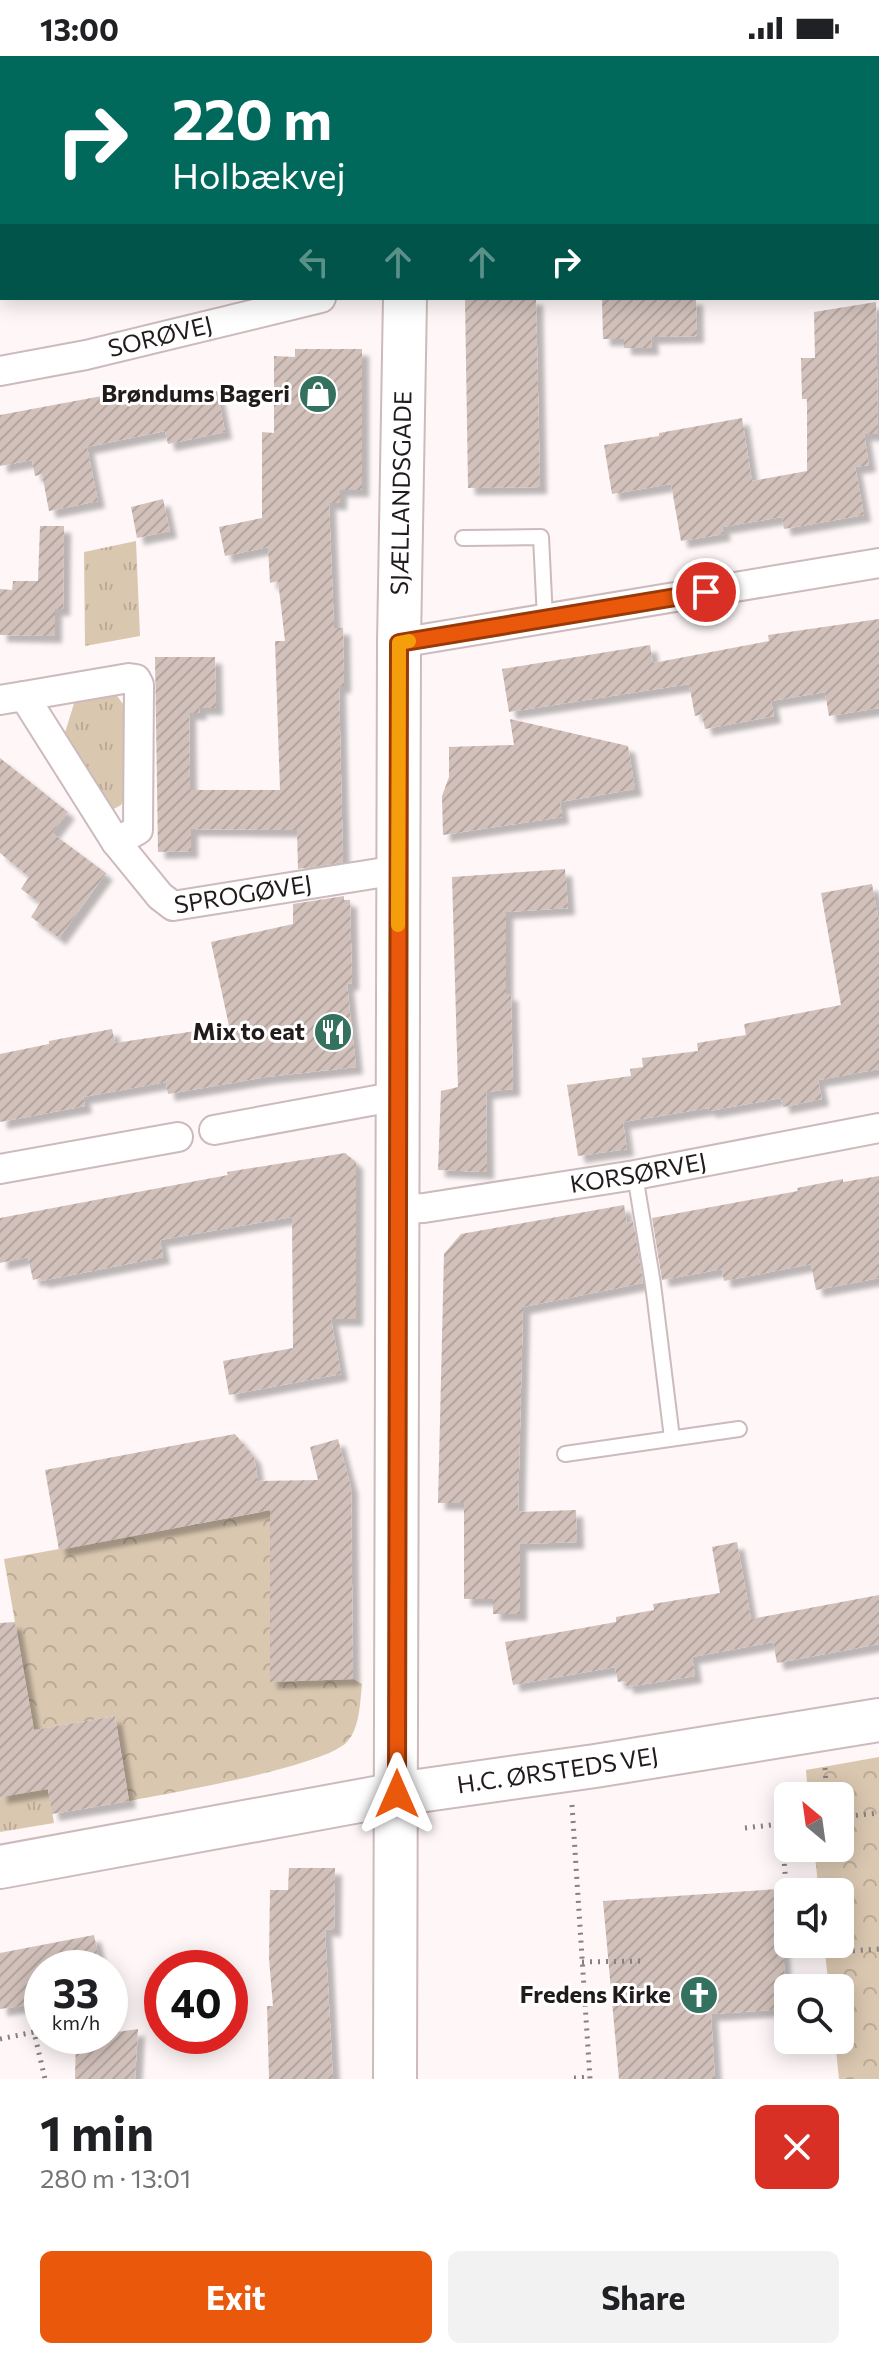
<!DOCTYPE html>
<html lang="en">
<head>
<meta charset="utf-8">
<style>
  body { margin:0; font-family:Commissioner,sans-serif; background:#f2f2f2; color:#202124; height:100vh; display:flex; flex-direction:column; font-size:30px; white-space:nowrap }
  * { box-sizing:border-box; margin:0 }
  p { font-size:26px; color:#757577 }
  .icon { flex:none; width:44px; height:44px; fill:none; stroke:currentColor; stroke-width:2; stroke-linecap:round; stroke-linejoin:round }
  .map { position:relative; height:2023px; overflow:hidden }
  .drawer { display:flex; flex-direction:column; background:#fff; flex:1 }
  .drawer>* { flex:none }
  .hud { position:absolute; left:0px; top:0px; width:880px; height:244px; box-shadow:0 4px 20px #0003; background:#00695c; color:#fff; overflow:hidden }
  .needle { width:52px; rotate:331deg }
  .fabs { position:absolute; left:774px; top:1726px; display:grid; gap:16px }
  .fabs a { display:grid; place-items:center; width:80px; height:80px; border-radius:12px; background:#fff; box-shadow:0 4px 20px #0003; font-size:40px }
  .speed { position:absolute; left:24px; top:1894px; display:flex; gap:16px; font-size:40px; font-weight:700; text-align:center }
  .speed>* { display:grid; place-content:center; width:104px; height:104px; border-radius:50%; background:#fff; box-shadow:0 4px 20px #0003; line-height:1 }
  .speed small { font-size:20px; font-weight:400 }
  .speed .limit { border:12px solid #d22; background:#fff; color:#111 }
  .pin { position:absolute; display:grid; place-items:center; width:68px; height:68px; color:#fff; margin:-34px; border:4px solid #fff; border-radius:50%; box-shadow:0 2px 8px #0007 }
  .me { position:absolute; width:88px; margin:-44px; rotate:0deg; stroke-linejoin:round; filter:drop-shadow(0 0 6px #0008) }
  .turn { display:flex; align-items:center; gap:28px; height:168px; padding:0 40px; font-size:36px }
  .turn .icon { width:104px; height:104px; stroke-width:2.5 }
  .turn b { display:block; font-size:56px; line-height:68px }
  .lanes { display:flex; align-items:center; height:76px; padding:0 40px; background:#0003; justify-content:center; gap:40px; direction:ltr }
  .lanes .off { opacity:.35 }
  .round { display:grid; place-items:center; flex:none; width:84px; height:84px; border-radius:12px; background:#f2f2f2 }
  .summary { display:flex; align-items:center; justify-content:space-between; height:136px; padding:0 40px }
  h1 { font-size:48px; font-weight:700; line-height:60px }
  .action { display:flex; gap:16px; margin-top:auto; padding:16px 40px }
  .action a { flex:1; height:92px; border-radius:12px; background:#ea580c; color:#fff; font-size:32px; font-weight:700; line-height:92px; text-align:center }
  .action a+a { background:#f2f2f2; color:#202124 }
  .status { display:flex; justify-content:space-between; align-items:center; height:56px; padding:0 40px; background:#fff; direction:ltr }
  .status svg { height:22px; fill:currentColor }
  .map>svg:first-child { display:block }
  .grass { fill:url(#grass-tufts) }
  .forest { fill:url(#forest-crowns) }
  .building { fill:url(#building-hatch); filter:url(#shadow) }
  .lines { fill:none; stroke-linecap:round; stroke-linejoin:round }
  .lane-casing { stroke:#cdbabc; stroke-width:18 }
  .street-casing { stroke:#cdbabc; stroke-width:32 }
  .secondary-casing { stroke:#cdbabc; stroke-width:46 }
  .path { stroke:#878081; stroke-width:5; stroke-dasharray:2 6; stroke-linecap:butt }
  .lane { stroke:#fff; stroke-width:14 }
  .street { stroke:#fff; stroke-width:28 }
  .secondary { stroke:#fff; stroke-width:42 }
  .route-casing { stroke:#983908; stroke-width:20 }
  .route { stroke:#ea580c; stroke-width:14 }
  .slow { stroke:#f59e0b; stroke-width:14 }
  .labels { text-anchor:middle; stroke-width:6; stroke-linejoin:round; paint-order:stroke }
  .street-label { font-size:24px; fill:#221b1c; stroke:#fff }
  .poi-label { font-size:24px; font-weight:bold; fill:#221b1c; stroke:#fff; text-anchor:end }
</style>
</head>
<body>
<div class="status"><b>13:00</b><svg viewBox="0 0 49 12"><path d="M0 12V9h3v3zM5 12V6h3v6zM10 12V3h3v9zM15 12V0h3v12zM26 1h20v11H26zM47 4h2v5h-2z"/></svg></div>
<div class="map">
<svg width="879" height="2023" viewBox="0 0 879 2023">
  <defs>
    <pattern id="grass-tufts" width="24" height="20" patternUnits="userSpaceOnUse" patternTransform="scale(2)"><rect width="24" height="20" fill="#dac7b0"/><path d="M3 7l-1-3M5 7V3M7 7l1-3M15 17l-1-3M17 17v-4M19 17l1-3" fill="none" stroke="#bbaa97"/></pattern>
    <pattern id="forest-crowns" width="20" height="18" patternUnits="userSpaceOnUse" patternTransform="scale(2)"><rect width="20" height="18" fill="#dac7b0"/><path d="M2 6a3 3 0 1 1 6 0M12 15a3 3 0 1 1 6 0" fill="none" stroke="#bbaa97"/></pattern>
    <pattern id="building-hatch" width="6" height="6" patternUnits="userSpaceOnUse" patternTransform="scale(2)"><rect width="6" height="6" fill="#d2c1bb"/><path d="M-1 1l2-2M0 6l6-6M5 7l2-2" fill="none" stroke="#b4a5a0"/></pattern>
    <filter id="shadow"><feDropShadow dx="7" dy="7" stdDeviation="2" flood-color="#0004"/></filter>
  </defs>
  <rect width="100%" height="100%" fill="#fef6f7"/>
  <path class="grass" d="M136,485L140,580L85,590L84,496Z
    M115,637L123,648V745L121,749L112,754L64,680L76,641Z
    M45,1716L54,1767L0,1776V1741Z"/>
  <path class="forest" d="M264,1450H270L271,1625L353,1623L362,1628C360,1646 360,1672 347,1686C323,1711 170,1737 129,1745L115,1660L41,1673L35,1681L4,1503L262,1456Z
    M879,1701V2023H839L835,1984H840V1932H829L824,1888H840V1836H819L814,1792H840V1740H808L806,1714Z"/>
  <path class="building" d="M465,242H536L540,431L468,432Z
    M623,242H696L697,280L651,281L652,292H624V283H603L602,244Z
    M876,246L878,378H864L869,409L855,411L864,459L784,473L782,461L722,471L724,478L681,485L671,428L612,438L604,389L659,380V377L742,362L752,425L807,415V343H802L801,302H815L814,256Z
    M295,293H362V434H340V447H329L334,572H343L344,630H339L343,806L298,813L297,774L191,773V795L158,796L155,601H215L216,652H199L200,657H189L190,734H280L275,585H285L278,525L270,527L268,491L225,500L219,471L262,462V376L274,377V300L295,301Z
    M134,334L136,346L161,341L162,346L217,335L225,376L168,388L165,375L87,391L98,445L49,455L42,418L35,420L32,404L0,410V359Z
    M163,443L170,475L137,482L131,451Z
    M40,470H64L63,553H55V580L0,579V533L12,534L13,525H38Z
    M879,563V652L829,660L825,636L771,645L774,660L705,673L702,658L695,660L689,628L509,656L502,613L650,589L653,607L769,585L768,579Z
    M510,663L628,690L635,733L560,746L562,761L443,779L442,740L449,721V691L514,689Z
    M0,702L68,756L52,777L106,817L59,882L31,861L40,847L21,833L29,821L0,797Z
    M565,813L568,852L506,856V938H511L513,1033L486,1036L487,1116L438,1114L441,1035L458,1031L452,821Z
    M872,828L879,865V1013L818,1024L822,1043L783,1051L781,1042L709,1055L708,1052L623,1066L627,1093L578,1100L567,1029L631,1020L630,1013L643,1011L642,1002L698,995L697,987L746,979L744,968L841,949L821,837Z
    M344,840V844H350L352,927L347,928L356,1011L266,1021L168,1038L166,1026L83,1041L85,1050L0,1066V998L49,988V985L112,973L115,987L229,970L211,886L293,868V848Z
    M345,1097L356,1106V1263H331L341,1318L229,1339L223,1305L293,1292L292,1161L160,1184L163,1201L41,1225L40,1222L33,1224L28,1201L0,1207V1162L228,1119L227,1116Z
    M879,1120V1222L816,1234L811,1208L724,1225L722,1213L662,1224L652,1162L798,1135L797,1132L843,1123V1126Z
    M624,1149L627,1167L633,1166L643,1227L523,1251L518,1456L576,1454L577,1486L520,1488V1558H493V1543H464V1447H438L444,1198L461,1178Z
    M235,1378L254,1401L258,1425L318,1424L310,1391L338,1383L351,1431L353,1623L270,1626V1454L59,1494L45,1414Z
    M737,1486L751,1563L879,1539V1588L777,1607L773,1586L692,1601L695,1620L627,1631L625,1625L618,1626L615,1611L513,1629L505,1586L616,1566V1561L654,1554L653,1548L720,1537L712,1491Z
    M15,1566L34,1674L115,1660L129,1745L52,1758L48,1733L0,1741V1567Z
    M289,1812H335L334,1874L325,1873L333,2023H269L267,1950H273L269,1903L270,1834H288Z
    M779,1833L787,1953L711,1958L715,2023H619L603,1845Z
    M94,1879L101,1912H42V1947L0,1953V1897Z
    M138,1973L135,2023H75L76,1980H110V1977Z"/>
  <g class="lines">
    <g class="lane-casing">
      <path id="lane" d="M463,482L541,481L545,563
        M635,1119L653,1228L672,1382
        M565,1398L739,1373"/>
    </g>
    <g class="street-casing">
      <g id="street">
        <path id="s1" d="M0,315L86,299L321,242"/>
        <path d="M399,587L879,507"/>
        <path d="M24,640L129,622L136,623L139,629L138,774L116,786"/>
        <path id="s2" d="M0,644L24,640L116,786L160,840L173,850L398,814"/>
        <path d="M214,1074L398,1040"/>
        <path d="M0,1113L178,1081"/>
        <path id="s3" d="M397,1153L424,1152L635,1119L879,1072"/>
      </g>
    </g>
    <g class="secondary-casing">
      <g id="secondary">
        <path d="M401,2V0"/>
        <path id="s4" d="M0,1811L397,1738L595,1710L879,1664"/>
        <path id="s5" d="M395,2023L399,587L405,242"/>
      </g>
    </g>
    <path class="path" d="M825,1712L827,1740
      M572,1749L590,2023
      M840,1761L879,1757
      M781,1768L788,1852
      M745,1772L788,1767
      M791,1888L792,1899L879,1893
      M582,1906L645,1905
      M0,1983L34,1976L45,2023
      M574,2022L590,2021"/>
    <use href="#lane" class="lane"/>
    <use href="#street" class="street"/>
    <use href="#secondary" class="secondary"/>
  </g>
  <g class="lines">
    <g class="route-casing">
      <path id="route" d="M397,1738L399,587L706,536"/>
    </g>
    <use href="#route" class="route"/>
    <path class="slow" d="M398,869L399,587L409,585"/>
  </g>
  <defs>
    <g id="shop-disc" transform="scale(2)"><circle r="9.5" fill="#34725f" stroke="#fff"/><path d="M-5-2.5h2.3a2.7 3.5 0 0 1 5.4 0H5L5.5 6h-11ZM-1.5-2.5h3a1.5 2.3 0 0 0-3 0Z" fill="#fff"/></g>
    <g id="restaurant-disc" transform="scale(2)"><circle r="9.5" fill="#34725f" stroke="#fff"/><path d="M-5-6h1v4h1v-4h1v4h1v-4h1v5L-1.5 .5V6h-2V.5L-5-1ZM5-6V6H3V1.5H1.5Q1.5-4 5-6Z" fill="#fff"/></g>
    <g id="church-disc" transform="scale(2)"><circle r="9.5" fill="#34725f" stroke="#fff"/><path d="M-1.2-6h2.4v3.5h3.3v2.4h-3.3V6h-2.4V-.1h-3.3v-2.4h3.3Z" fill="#fff"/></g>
  </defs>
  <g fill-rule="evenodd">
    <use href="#shop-disc" x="318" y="338"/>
    <use href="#restaurant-disc" x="333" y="976"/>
    <use href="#church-disc" x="699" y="1939"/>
  </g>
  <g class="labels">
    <g class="street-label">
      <text dy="8" stroke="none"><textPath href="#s1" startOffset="164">SORØVEJ</textPath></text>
      <text dy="8" stroke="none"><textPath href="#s5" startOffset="1586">SJÆLLANDSGADE</textPath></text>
      <text dy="8" stroke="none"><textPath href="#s2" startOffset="354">SPROGØVEJ</textPath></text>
      <text dy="8" stroke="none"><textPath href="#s3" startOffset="244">KORSØRVEJ</textPath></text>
      <text dy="8" stroke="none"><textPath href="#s4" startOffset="566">H.C. ØRSTEDS VEJ</textPath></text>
    </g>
    <g class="poi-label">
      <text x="290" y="346">Brøndums Bageri</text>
      <text x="305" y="984">Mix to eat</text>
      <text x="671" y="1947">Fredens Kirke</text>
    </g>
  </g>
</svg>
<div class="fabs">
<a><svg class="needle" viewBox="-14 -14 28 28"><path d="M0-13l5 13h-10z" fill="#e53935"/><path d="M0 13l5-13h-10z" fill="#757577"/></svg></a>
<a><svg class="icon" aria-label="sound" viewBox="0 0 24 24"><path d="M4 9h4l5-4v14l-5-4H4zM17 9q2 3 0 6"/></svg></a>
<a><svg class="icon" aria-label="search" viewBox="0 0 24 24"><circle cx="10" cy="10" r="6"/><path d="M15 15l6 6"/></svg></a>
</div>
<div class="speed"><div>33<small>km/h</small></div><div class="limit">40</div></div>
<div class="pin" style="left:706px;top:536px;background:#d93025"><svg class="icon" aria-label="arrive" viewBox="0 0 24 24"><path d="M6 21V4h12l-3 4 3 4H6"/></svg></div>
<svg class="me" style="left:397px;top:1738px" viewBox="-20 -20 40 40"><path d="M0-17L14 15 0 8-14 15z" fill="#ea580c" stroke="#fff" stroke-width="4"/></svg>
<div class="hud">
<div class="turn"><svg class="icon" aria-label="right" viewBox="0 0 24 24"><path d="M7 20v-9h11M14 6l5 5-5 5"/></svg><div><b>220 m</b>Holbækvej</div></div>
<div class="lanes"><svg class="icon off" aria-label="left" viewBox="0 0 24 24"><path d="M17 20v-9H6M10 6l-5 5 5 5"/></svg><svg class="icon off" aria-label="ahead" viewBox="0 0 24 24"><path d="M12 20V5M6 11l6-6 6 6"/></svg><svg class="icon off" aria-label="ahead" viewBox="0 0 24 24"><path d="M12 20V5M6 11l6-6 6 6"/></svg><svg class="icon" aria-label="right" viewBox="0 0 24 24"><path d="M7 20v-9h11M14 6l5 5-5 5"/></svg></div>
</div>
</div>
<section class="drawer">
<div class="summary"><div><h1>1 min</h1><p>280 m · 13:01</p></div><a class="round" style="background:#d93025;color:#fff"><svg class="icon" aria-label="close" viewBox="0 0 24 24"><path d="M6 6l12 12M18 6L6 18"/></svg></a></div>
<div class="action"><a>Exit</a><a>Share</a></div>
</section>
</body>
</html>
